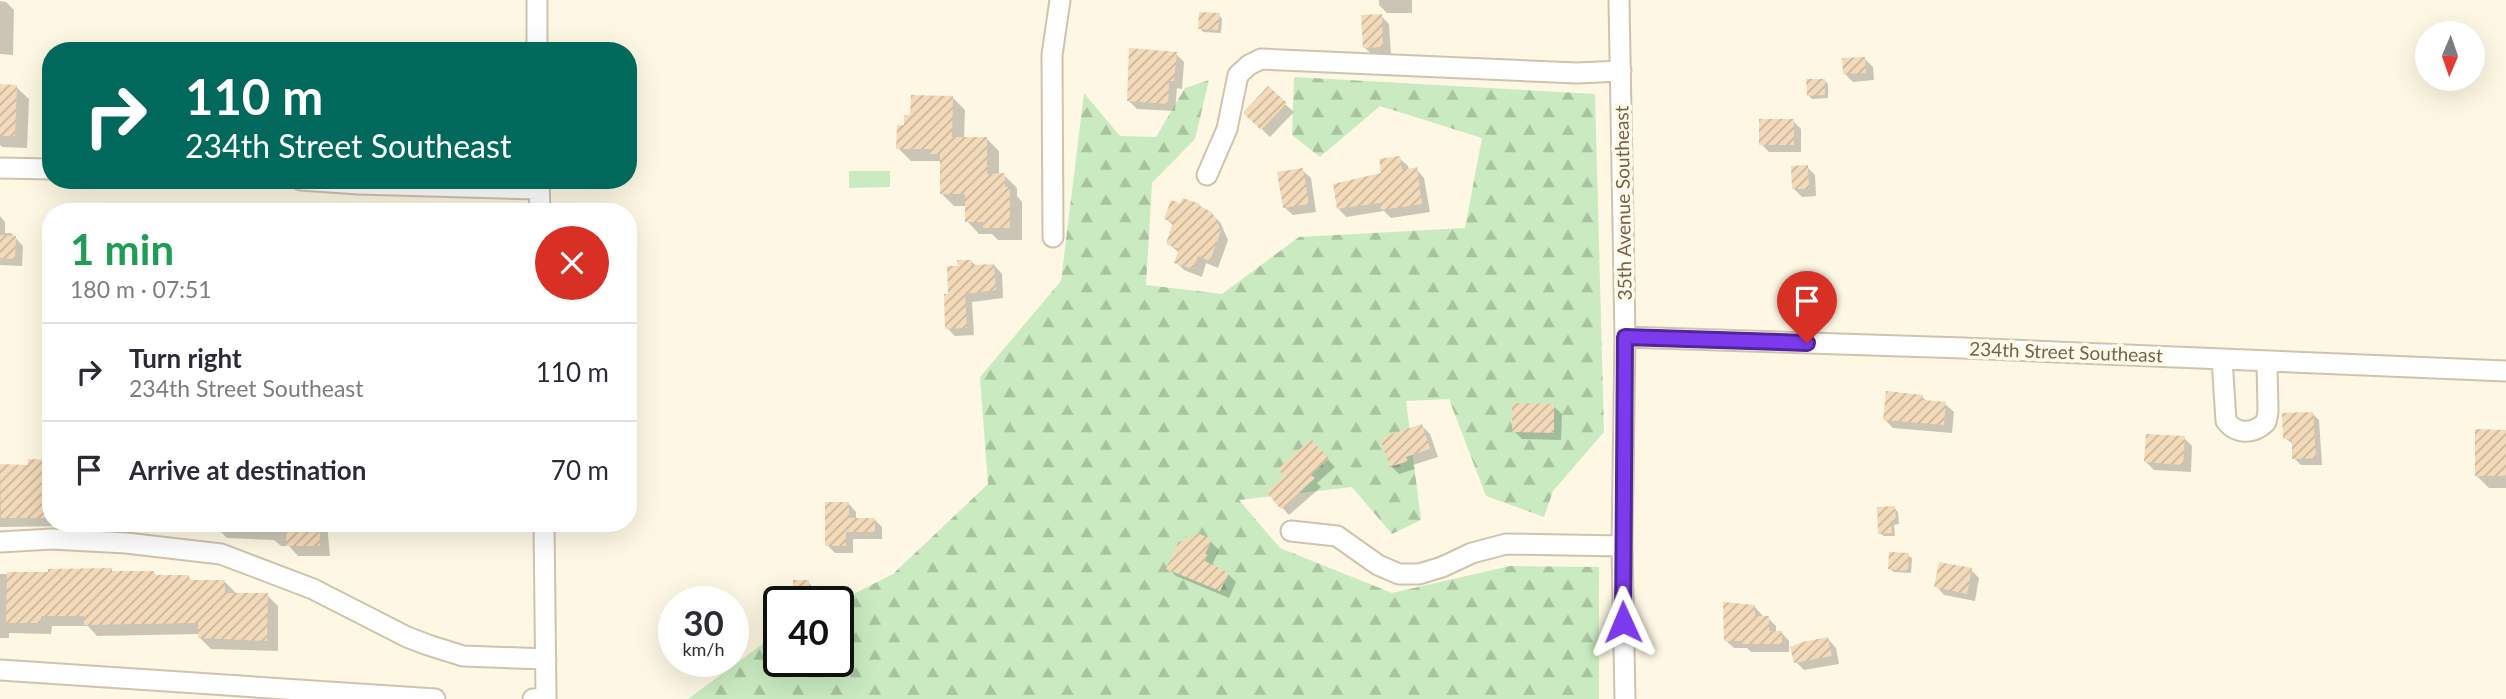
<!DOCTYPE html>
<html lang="en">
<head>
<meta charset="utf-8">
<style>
  body { margin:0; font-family:Lato,sans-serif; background:#f2f2f3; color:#2b2b33; height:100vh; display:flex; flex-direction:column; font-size:26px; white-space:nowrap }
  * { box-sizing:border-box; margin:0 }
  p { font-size:23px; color:#7c7c81 }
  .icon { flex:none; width:38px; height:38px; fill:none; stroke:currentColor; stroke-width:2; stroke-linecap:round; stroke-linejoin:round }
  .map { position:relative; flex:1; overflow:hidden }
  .details { position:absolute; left:42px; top:203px; width:595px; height:329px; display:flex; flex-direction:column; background:#fff; border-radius:28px; box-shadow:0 7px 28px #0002 }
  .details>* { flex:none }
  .banner { position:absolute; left:42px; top:42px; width:595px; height:147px; border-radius:28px; box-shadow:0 7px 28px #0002; background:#00695c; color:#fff; overflow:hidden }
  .needle { width:46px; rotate:182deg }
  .controls { position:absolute; left:2415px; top:21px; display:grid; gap:14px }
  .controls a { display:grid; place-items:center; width:70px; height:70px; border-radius:50%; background:#fff; box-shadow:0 7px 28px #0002; font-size:35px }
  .speed { position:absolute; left:658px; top:586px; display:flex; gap:14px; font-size:35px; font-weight:700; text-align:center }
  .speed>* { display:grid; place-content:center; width:91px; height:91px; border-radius:50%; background:#fff; box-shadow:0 7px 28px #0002; line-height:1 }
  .speed small { font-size:18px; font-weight:400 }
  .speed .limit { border:4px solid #111; border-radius:10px; background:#fff; color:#111 }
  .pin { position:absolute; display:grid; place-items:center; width:60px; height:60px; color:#fff; margin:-72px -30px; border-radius:50% 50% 50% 0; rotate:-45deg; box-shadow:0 0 7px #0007 }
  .pin .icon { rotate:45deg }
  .me { position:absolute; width:77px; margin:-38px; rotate:359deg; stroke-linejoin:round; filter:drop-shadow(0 0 5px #0008) }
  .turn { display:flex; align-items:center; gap:24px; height:147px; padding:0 28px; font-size:32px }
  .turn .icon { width:91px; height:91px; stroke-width:2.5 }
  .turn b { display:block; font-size:49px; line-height:60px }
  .round { display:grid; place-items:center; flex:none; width:74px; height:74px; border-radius:37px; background:#f2f2f3 }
  .overview { display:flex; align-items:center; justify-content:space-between; height:119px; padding:0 28px }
  h1 { font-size:42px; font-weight:700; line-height:52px; color:#1e9e55 }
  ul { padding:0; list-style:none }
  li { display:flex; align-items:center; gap:21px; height:98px; padding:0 28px; border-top:2px solid #e1e1e2 }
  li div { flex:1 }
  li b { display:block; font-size:26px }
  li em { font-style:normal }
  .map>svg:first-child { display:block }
  .grass { fill:#caebc1 }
  .forest { fill:url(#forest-firs) }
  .shadow { fill:#0003 }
  .building { fill:url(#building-hatch) }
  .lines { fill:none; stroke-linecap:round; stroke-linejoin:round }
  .minor-casing { stroke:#d0c3ac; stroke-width:23 }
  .minor { stroke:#fff; stroke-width:19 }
  .route-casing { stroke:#51269a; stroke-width:18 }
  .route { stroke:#7c3aed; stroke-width:12 }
  .labels { text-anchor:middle; stroke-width:7; stroke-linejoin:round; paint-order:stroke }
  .street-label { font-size:19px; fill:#756148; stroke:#fffaea }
</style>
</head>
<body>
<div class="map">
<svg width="2506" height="699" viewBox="0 0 2506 699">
  <defs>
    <pattern id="forest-firs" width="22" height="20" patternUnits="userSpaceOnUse" patternTransform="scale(1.75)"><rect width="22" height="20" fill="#caebc1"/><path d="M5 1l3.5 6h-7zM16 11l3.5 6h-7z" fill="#a9c29f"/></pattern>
    <pattern id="building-hatch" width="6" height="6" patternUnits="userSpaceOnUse" patternTransform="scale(1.75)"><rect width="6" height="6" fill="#f3dbba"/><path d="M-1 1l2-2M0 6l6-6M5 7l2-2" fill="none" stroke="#c9b599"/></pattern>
  </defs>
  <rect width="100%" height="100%" fill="#fdf7e3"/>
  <path class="grass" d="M849,171H890V187L849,188Z"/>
  <path class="forest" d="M1294,77L1595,94L1604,432L1553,491L1544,517L1486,496L1449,399L1406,401L1421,520L1392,534L1352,487L1239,500L1280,548L1392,593L1510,566L1599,567V699H688L779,632V662H838V602L893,574L988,484L980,377L1061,281L1084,93L1120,136L1156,137L1185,88L1209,80L1195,139L1152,183L1146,285L1222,294L1299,237L1465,228L1482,138L1380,106L1320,157L1292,135Z"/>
  <path class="shadow" d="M1379,0H1412V13H1387L1379,5Z
    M0,1L6,2L14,10L13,55L0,54Z
    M1219,15L1222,19L1221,33L1203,32L1200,28Z
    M1381,16L1389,24L1391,55H1373L1364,47Z
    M1176,54L1184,62L1182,89L1177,88L1175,111L1137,109L1128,100Z
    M1864,58L1873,67L1874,80L1853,82L1845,74Z
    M1824,80L1828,84V98L1812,99L1808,95Z
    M0,86L16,87L29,99L27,148L2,147L0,145Z
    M952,97L965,110L964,138H986L999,151V175H1004L1017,188V196L1022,202V240H998L992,234H979L967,221V206H954L941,193L942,163L939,161H911L898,148L906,127Z
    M1285,104L1294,112L1270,137L1245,113Z
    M1793,121L1801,129V152H1769L1761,144Z
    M1399,158L1408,166L1409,171L1416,169L1424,178L1430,212L1391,218L1384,211L1346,217L1338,208L1383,175Z
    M1807,167L1815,175L1816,196L1802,197L1794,189Z
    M1302,170L1311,178L1316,212L1293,215L1284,207Z
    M1181,205H1199L1211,214L1220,222L1228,240L1218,268L1206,263L1202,277L1184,270L1176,262L1179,253L1168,243L1174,226L1166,219Z
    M0,216L5,222V233H11L23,246L22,266L0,265Z
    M971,261L976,266L994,265L1002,274L1003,298L972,302L974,335L955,336L947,328L950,296L959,268Z
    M1922,397L1928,402L1945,404L1954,412L1952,433L1893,428L1885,420Z
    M1553,406L1562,414L1561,440L1522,439L1514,431Z
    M2312,413L2319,420L2322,465H2301L2294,458V445L2285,438Z
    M1422,426L1430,434L1438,457L1413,465L1415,469L1399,474L1391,466Z
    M2506,432V488H2489L2476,475Z
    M2184,438L2192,446L2191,472L2154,470L2146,462Z
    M1311,441L1335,467L1317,483L1321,487L1289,515L1268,492L1287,476Z
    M51,461V523L138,525L0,527V467H30Z
    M849,504L856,512V520L874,519L882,527V539H853V553H835L827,545Z
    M1894,508L1898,512L1899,524L1894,525L1895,536H1884L1880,533Z
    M181,523H327L330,556H298L289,546H281L274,540L227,538L221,532H190Z
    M1193,541L1211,542L1219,550L1213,563L1214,567L1228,574L1236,582L1229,598L1176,576L1168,568Z
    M1908,555L1912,558L1911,573L1894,572L1890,569Z
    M111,570L114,572L154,573L157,577H188L193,582H225L236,593L267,595L278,606V651L211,649L200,638V634L97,636L88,626H52L51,634L9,633V638H0V574H50Z
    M1971,570L1979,578L1975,601L1944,595L1936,586Z
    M808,582L812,586V598L798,599L795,595Z
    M1754,606L1762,615V618H1768L1776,626V632H1781L1789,641V652H1751L1747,648H1734L1725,640Z
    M1828,639L1836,648L1839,664L1804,670L1796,662Z"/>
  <path class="building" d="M1199,12L1220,13L1218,30L1198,29Z
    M1382,14L1383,47L1363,48L1361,15Z
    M1129,48L1177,52L1174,81H1169L1168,104L1127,101Z
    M1865,57L1866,73L1843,74L1842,58Z
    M1806,79H1825V95L1807,96Z
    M0,84L17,85L15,136H0Z
    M1268,86L1287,103L1261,130L1243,113Z
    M911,95L953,96L952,137H987V174L1005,173V187H1010V228H983V222H965V194H940V154H930V149H896L897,125H904V115H910Z
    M1759,119H1794V145H1759Z
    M1400,156L1402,170L1417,167L1422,204L1381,210L1380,203L1337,209L1333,184L1381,173L1379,159Z
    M1808,165L1809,189H1792L1791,166Z
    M1303,168L1309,204L1283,208L1277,172Z
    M1183,198L1200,204L1199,206L1212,212L1221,230L1210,261L1198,256L1193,269L1174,263L1179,249L1166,244L1173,222L1164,219L1171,200L1180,203Z
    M0,235L16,236L15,259L0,258Z
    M957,260H971L972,265L994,264L996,290L965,294L967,328L945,329L944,294H948L947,266H958Z
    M1886,391L1923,395L1922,400L1946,402L1944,425L1883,420Z
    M1512,403L1554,404V433L1512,432Z
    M2313,412L2316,458L2292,459V439H2283L2282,413Z
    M1422,424L1430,449L1406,457L1408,461L1390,467L1380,438Z
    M2475,429L2506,430V476H2475Z
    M2146,434L2185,436L2183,465L2144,462Z
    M1311,439L1329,458L1311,475L1315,478L1281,509L1266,492L1284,476L1278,469Z
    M28,459L51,460V518H1L0,464L28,465Z
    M825,502H849V518H875V532H846V546H825Z
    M1895,506L1896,521H1891L1892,533L1878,534L1877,507Z
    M286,523H317V531H320V546H286Z
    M1196,532L1212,540L1205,554L1208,555L1205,561L1229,573L1220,591L1166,569L1179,541L1183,542L1186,536L1193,539Z
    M1889,552L1909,553L1908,571L1888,569Z
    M1939,562L1972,568L1967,594L1934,587Z
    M112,568V571H154V575H189V580H225V593H268L267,641L198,638V623L84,625V616H41V623H6L7,572H48V569Z
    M793,580H809V595L793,596Z
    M1723,602L1755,605V616H1769V631H1782V644H1741V641H1724Z
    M1828,637L1832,656L1794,663L1790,647L1803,642Z"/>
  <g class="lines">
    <g class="minor-casing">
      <path id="minor" d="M537,0V51
        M1619,0L1625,337L1622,546L1625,699
        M0,168L51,169
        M1207,175L1227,129L1238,75L1249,65L1261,59L1577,73L1621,71
        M301,180L358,184L539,189
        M539,180L540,212
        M1053,237L1052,55L1060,0
        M1625,337L1963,348L2506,371
        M2222,359L2226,421C2237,435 2254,434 2266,422L2268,412L2267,361
        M1291,531L1337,536L1378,565L1399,574H1419L1442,567L1472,553L1506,544L1622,546
        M0,542L52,539L126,543L221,554L313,589L407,637L428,645L463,656L546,659
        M0,670L435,699
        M533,699L546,698L544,523"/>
    </g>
    <use href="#minor" class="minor"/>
  </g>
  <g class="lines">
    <g class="route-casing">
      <path id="route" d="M1623,622L1625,337L1807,343"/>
    </g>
    <use href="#route" class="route"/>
  </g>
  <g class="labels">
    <g class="street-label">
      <text transform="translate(1623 203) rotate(-91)" y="7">35th Avenue Southeast</text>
      <text transform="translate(2066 352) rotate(2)" y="7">234th Street Southeast</text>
    </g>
  </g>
</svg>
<div class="controls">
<a><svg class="needle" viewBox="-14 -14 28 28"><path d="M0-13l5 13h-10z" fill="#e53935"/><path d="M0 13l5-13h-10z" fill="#7c7c81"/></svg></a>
</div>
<div class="speed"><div>30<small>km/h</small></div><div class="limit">40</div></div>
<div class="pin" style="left:1807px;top:343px;background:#d93025"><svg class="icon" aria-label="arrive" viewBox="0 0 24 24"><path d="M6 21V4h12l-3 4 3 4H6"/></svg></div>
<svg class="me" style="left:1623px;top:622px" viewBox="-20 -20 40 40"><path d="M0-17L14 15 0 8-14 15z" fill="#7c3aed" stroke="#fff" stroke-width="4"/></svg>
<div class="banner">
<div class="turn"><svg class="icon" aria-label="right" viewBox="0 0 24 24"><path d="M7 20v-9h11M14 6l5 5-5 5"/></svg><div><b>110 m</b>234th Street Southeast</div></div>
</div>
<section class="details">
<div class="overview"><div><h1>1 min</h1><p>180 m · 07:51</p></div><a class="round" style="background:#d93025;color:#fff"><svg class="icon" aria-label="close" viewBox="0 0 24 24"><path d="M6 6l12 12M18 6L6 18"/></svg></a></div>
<ul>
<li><svg class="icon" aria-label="right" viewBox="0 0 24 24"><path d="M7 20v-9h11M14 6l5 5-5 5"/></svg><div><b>Turn right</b><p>234th Street Southeast</p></div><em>110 m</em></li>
<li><svg class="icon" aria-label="arrive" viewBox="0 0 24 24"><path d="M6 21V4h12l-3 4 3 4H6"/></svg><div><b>Arrive at destination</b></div><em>70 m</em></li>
</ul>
</section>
</div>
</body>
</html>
